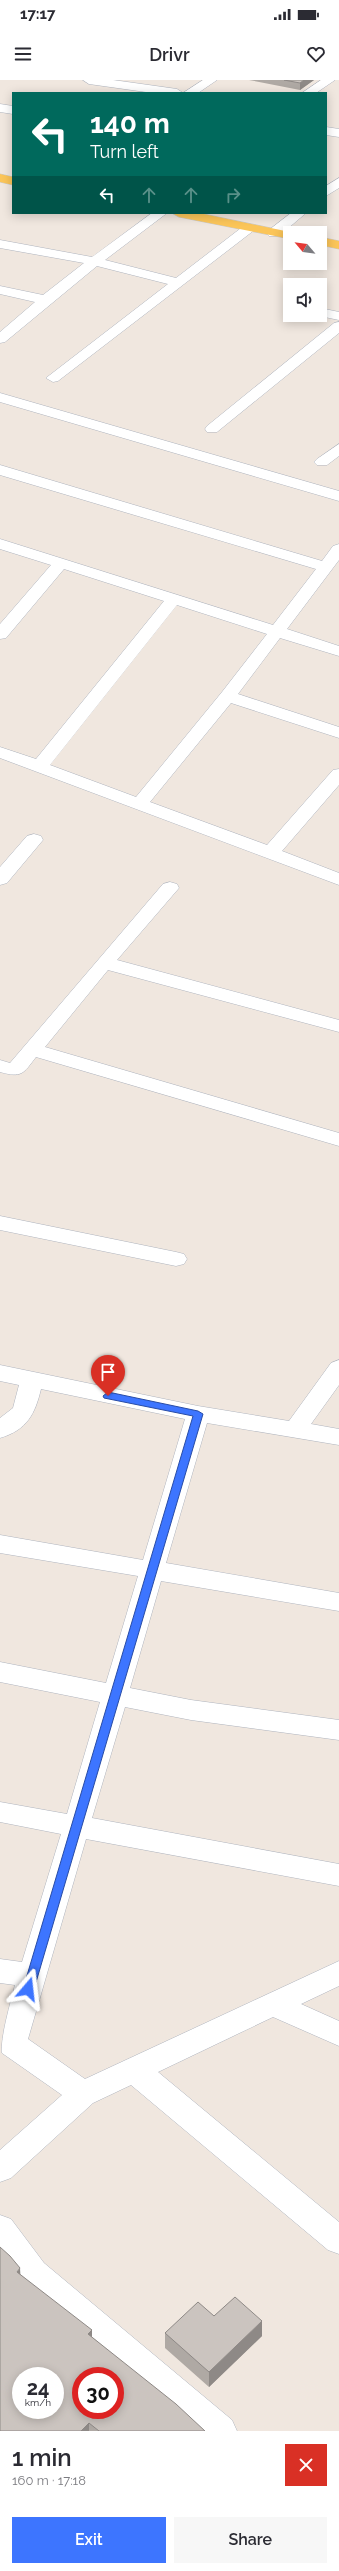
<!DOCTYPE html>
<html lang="en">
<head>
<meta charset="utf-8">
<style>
  body { margin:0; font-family:Raleway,sans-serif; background:#f7f7f7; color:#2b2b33; height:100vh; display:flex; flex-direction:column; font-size:15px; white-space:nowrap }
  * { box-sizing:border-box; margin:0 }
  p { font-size:13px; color:#7c7c81 }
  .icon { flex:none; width:22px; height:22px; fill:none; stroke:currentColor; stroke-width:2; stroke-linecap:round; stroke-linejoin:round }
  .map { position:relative; height:2351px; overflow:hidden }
  .side { display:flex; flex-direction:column; background:#fff; flex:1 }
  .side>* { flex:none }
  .hud { position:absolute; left:12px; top:12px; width:315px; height:122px; border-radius:0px; box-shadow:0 2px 10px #0003; background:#00695c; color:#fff; overflow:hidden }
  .needle { width:26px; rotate:299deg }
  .controls { position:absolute; left:283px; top:146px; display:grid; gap:8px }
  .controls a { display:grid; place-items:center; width:44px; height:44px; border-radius:0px; background:#fff; box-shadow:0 2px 10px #0003; font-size:20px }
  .speed { position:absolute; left:12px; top:2287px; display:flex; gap:8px; font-size:20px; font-weight:700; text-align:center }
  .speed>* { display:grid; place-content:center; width:52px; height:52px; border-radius:50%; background:#fff; box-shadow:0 2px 10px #0003; line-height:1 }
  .speed small { font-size:10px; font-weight:400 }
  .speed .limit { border:6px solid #d22; background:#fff; color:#111 }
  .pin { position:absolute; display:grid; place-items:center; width:34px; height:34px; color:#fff; margin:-41px -17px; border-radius:50% 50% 50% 0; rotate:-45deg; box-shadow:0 0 4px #0007 }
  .pin .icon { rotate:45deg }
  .me { position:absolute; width:44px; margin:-22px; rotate:17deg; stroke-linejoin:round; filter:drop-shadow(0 0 3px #0008) }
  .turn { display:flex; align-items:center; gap:14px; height:84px; padding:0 12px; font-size:18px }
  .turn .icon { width:52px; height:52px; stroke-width:2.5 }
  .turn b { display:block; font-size:28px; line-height:34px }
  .lanes { display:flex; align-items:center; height:38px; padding:0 12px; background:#0003; justify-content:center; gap:20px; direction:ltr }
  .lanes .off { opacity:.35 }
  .round { display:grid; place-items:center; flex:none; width:42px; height:42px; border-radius:0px; background:#f7f7f7 }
  .head { display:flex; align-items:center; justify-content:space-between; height:68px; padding:0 12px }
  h1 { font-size:24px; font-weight:600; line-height:30px }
  .action { display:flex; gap:8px; margin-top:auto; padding:8px 12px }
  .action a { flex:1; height:46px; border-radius:0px; background:#3d75ff; color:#fff; font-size:16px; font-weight:600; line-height:46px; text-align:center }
  .action a+a { background:#f7f7f7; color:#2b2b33 }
  .status { display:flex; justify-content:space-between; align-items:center; height:28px; padding:0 20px; background:#fff; direction:ltr }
  .status svg { height:11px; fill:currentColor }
  header { display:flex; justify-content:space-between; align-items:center; height:52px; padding:0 12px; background:#fff; font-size:18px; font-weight:600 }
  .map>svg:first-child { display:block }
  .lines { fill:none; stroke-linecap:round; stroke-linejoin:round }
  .minor-casing { stroke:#afb4be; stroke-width:1 }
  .major-casing { stroke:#c9c9c9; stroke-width:1 }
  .minor { fill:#fff; fill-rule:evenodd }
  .major { fill:#fbc559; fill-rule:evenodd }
  .wall { fill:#afa9a4 }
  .shaded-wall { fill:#8e8986 }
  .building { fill:#cbc4bf; stroke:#8e8986; fill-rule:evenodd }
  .route { fill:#3d75ff; stroke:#284ca6 }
</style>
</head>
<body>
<div class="status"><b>17:17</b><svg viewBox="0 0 49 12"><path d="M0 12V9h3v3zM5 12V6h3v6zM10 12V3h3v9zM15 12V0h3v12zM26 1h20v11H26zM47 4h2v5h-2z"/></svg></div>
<header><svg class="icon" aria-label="menu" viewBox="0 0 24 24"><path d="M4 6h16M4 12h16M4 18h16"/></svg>Drivr<svg class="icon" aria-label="heart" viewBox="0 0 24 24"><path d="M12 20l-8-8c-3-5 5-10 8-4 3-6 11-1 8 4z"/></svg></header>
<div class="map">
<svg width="339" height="2351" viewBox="0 0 339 2351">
  <rect width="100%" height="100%" fill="#f0e7df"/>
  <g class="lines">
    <g class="minor-casing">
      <path id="minor" d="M83,0H113L177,9L183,13H153L89,4Z
        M203,0H217L198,13H183Z
        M321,0H335L316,13H302Z
        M0,24L13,26V34L0,32Z
        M326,47L339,49V57L326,55Z
        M339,98V108L326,116V106Z
        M152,133H167L105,180L176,198L245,145L250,144L257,148L58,301L53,302L46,298L168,204L97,186L5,262L0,263V252L35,222L0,214V206L43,215L84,183L0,168V160L92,177Z
        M291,133H306L279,156H269L267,153L269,150Z
        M320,228L339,232V240L315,235H320Z
        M339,242V253L217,352H207L205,349L207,346L334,243Z
        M0,313L339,411V421L0,322Z
        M339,364V376L327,385H317L314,382L317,379Z
        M0,385L322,481L333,466L339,464V480L287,549L339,566V576L280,558L238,614L339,647V658L231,623L150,722L267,765L333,690L339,689V705L282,771L339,793V805L0,678V667L36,679L164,521L64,489L6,558L0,559V544L51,485L0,469V459L273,545L316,489L0,395ZM177,525L267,554L222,612L136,717L50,685Z
        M34,754L41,756L43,760L7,803L0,805V787L27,756Z
        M170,802L177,804L179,808L117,880L339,940V952L108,890L45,967L339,1053V1066L36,977C23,994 22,998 0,992V980L10,983L163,804Z
        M0,1136L176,1172L184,1174L187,1179L184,1184L176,1186L0,1150Z
        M339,1280V1305L311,1344L339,1349V1365L207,1343L166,1483L339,1513V1531L161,1501L130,1608L191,1620L339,1640V1660L191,1640L125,1627L92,1738L339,1784V1806L86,1759L28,1959L85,1999L339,1881V1906L301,1924L339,1941V1966L273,1937L158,1992L339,2142V2174L328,2170L131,2005L93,2023L11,2098L0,2102V2070L62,2015L2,1973C0,1958 11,1921 15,1905L0,1903V1879L22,1882L61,1754L0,1742V1722L67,1734L100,1622L0,1602V1582L106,1603L138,1496L0,1473V1455L143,1480L185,1339L41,1309C35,1334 27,1350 0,1358V1338L13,1328L19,1305L0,1301V1285L198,1326L289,1341L331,1283Z
        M0,2135L11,2139L44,2183L232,2340L237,2351H197L22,2203L0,2173Z"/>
    </g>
    <g class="major-casing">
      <path id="major" d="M0,94L13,97V105L0,102Z
        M172,133H199L295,153H290V159L179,137Z
        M320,157L339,161V169L320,165Z"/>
    </g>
    <use href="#minor" class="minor"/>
    <use href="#major" class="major"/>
  </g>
  <path class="wall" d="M249,0H314L300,10Z
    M20,2194L92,2257L205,2351H0Z
    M214,2236L262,2256L209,2307L165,2268V2253Z"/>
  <path class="shaded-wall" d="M304,0H314L300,10V3Z
    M20,2188L21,2204L17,2192Z
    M262,2241V2256L209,2307V2292Z
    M92,2250V2265L88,2254Z
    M89,2343V2351H81Z"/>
  <path class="building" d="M284,0H304L300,3Z
    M0,2167L10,2176L20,2188L17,2192L92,2250L88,2254L176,2324L205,2351H99L89,2343L81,2351H0ZM21,2296H55V2330H21ZM81,2296H115V2330H81Z
    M235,2217L262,2241L209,2292L165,2253L198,2222L214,2236Z"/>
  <path class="route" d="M108,1312L198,1331L203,1334L34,1909L28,1913L23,1909L193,1336L104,1318L103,1316Z"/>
</svg>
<div class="controls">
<a><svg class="needle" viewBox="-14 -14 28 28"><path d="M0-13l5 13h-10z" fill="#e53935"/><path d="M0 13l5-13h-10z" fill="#7c7c81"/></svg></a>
<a><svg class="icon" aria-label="sound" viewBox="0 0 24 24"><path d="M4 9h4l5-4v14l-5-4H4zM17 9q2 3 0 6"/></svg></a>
</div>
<div class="speed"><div>24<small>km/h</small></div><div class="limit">30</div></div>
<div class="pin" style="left:108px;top:1316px;background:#d93025"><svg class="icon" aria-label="arrive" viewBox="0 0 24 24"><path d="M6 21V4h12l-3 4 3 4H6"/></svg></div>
<svg class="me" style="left:28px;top:1909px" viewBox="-20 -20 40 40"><path d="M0-17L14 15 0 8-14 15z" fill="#3d75ff" stroke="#fff" stroke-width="4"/></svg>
<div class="hud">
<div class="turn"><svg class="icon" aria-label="left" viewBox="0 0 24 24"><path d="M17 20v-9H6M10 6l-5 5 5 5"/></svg><div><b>140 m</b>Turn left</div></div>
<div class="lanes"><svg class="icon" aria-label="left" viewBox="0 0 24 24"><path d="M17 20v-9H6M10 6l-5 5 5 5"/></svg><svg class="icon off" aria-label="ahead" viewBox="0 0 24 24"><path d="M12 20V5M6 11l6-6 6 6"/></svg><svg class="icon off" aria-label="ahead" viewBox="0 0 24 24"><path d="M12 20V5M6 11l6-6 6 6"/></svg><svg class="icon off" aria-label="right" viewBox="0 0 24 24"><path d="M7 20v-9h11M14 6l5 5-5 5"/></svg></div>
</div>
</div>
<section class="side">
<div class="head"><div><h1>1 min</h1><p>160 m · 17:18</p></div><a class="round" style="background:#d93025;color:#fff"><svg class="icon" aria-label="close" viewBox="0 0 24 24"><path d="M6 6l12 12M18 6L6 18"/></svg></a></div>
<div class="action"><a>Exit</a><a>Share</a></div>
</section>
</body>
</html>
